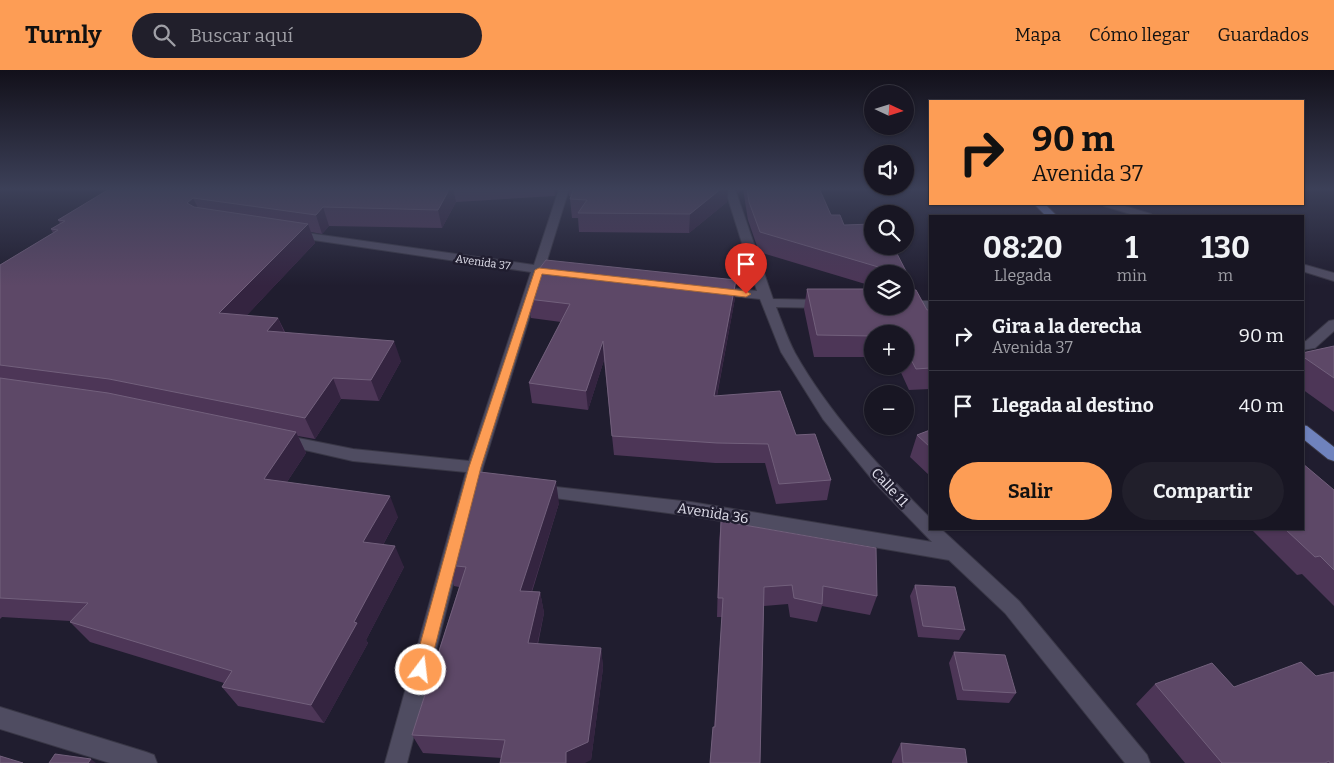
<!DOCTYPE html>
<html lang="es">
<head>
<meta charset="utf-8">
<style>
  body { margin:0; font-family:Bitter,serif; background:#211f2b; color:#f1f3f6; height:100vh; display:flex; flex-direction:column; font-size:19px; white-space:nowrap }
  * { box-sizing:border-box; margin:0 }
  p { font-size:16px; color:#9f9fa6 }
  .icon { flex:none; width:28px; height:28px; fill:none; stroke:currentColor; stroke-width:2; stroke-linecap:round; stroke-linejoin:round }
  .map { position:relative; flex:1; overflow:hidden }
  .drawer { position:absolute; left:929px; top:145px; width:375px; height:315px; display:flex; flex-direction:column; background:#181623; border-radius:0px; box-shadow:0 1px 4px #0004,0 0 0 1px #363541 }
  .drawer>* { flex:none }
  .guide { position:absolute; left:929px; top:30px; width:375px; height:105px; border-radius:0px; box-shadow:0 1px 4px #0004,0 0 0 1px #363541; background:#fd9d55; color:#111; overflow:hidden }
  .needle { width:32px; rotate:94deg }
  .buttons { position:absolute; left:864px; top:15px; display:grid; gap:10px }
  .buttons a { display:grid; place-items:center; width:50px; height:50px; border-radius:50%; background:#181623; box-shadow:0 1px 4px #0004,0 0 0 1px #363541; font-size:25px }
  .pin { position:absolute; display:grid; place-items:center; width:42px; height:42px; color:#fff; margin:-51px -21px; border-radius:50% 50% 50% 0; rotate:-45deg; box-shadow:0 0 5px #0007 }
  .pin .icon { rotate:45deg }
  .me { position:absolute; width:55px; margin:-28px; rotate:15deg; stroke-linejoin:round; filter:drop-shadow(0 0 4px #0008) }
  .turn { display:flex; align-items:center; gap:18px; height:105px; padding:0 20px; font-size:22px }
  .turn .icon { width:65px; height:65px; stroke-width:2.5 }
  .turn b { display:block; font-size:35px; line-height:42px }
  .eta { display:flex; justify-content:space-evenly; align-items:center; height:85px; text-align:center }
  .eta b { font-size:30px; font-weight:700; line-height:35px }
  .button { display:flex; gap:10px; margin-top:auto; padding:10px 20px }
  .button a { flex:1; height:58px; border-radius:30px; background:#fd9d55; color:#111; font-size:20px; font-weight:700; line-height:58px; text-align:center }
  .button a+a { background:#211f2b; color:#f1f3f6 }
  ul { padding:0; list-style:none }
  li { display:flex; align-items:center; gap:15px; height:70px; padding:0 20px; border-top:1px solid #363541 }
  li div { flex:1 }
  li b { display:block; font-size:19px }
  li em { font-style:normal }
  header { display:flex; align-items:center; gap:30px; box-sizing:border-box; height:70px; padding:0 25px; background:#fd9d55; color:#111 }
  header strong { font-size:24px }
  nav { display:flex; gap:28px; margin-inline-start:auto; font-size:18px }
  .search { width:350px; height:45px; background:#211f2b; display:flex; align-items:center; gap:12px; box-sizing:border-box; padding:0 18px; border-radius:28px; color:#9f9fa6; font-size:19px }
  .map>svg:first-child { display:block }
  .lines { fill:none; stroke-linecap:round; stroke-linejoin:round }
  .minor-casing { stroke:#393746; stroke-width:2 }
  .major-casing { stroke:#393746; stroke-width:2 }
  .minor { fill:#4f4c61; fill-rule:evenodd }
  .major { fill:#6f82bd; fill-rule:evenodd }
  .wall { fill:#4d3657 }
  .shaded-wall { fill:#342440 }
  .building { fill:#5d4867; stroke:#72607c }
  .route { fill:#fd9d55; stroke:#a46637 }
  .labels { text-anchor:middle; stroke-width:5; stroke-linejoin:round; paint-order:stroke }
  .far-street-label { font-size:11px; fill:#e1e0ec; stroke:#201d2f }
  .street-label { font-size:14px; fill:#e1e0ec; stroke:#201d2f }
</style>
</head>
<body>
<header>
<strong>Turnly</strong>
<div class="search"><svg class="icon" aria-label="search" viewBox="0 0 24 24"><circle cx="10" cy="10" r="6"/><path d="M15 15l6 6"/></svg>Buscar aquí</div>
<nav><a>Mapa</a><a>Cómo llegar</a><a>Guardados</a></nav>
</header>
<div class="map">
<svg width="1334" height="693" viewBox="0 0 1334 693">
  <rect width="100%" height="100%" fill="#201d2f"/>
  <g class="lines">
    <g class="minor-casing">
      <path id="minor" d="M559,119H569L545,197L552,198L554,201L552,204H543L483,397L407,693H385L466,402L353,391L283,375L278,374L275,370L278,366L283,365L353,379L469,391L531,202L293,167L288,164L293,161L534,195Z
        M725,119H735L773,229L824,230L830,234L824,238L776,237C782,252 787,268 795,283C830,345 880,398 930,448V459H941L1019,531L1147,685L1150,693H1125L1005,543L949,490L691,446L532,425L530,421L532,417L538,415L691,432L932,472L875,413L823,349L781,282L760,229L714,224L708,220L714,216L757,221Z
        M1103,134H1118L1151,144L1152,146H1137L1104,136Z
        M1302,194L1334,203V211L1302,201Z
        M905,231H930V239L901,238L900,236H905Z
        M1334,250V261L1315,278L1302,280V272L1306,271L1329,251Z
        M0,637L146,682L154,685L157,693H110L0,659Z"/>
    </g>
    <g class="major-casing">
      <path id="major" d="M1034,134H1045L1057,146H1046Z
        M1302,355L1307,356L1334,377V391L1328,389L1302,368Z"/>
    </g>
    <use href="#minor" class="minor"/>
    <use href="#major" class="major"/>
  </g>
  <path class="wall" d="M111,118H558L555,126L456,132L442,158L329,156L322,164L311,162L315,173L246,246L278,248L285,262L401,291L379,331L341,329L315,369L298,366L306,383L287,412L398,447L383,475L404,497L366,570L368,573L324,653L238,636L222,617L224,613L90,572L70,552V551L2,547L0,549V195L53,163L51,159L60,153L58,150Z
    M568,118H728L727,132L689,163L579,162L578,148H572L570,129L572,126H569Z
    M736,118H819L831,145L908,205L905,218V204H872V216L759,182L748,150L743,119L738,123Z
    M531,219L735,228L717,326L796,365L831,410L827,430L776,434L765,393H715L614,385L604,290L588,340L532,333L529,313L561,252L531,248L528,229L532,223Z
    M807,219L927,240L930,239V319L909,320L898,296H905V264H872V287H814L804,239Z
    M1334,276V342L1302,319V283Z
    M930,360V406L910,387L917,365Z
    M1334,420V536L1302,504L1297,505L1251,459H1302Z
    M559,433L532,522H540L544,543L538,574L601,578L603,598L591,690L502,688L423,683L412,665L459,517L454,516L447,495Z
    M721,451L877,526L870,545L822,536L817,552L790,547L788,534L764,536L760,693H710L713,657H714L722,547H717L719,471Z
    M915,515L965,560L959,570L918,567L910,526Z
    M954,582L1016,623L1009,633L957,630L949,593Z
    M1155,614L1334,693H1185L1136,634Z
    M901,673L967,693H892V691Z"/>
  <path class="shaded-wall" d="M450,118H453L456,132L442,158L438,140Z
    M554,118H558L555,126Z
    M722,118H728L727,132L689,163L690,144Z
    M739,118H743L738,123Z
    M193,128L202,146L187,133Z
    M323,137L329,156L322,164L316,145Z
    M308,154L315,173L229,264L219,243Z
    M736,210L735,228L713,346L714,326Z
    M278,248L287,269L267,261Z
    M394,271L401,291L379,331L371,310Z
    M603,271L604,290L588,340L586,321Z
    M333,308L341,329L315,369L305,348Z
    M296,362L306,383L275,430L264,409Z
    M556,411L559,433L525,542L520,521Z
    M390,426L398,447L373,493L363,472Z
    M395,476L404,497L366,570L368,573L324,653L311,635L354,552Z
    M540,522L544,543L533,593L528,573Z
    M601,578L603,598L591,690L585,693H566V682Z
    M91,689L96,693H88Z"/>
  <path class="building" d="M111,118H450L438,140L323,137L316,145L193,128L187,133L194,137L308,154L219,243L278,248L267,261L394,271L371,310L333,308L305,348L109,309L0,295V195L58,160L51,159L65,151L58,150Z
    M574,118H722L690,144L578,143L587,130L570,129Z
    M747,118H819L831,145H840L844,155L872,154V176H893L908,205H905V204H902L760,162L749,132Z
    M546,190L736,210L714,326L780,321L796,365L815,364L831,410L779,414L768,374L717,373L612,366L603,271L586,321L529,313L570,234L528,229L533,220L531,219L536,203Z
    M807,219H872V236H905V219L916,220L927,240L930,239V298L916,299L905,278V264H872V266L817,265Z
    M1334,276V308L1302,286V283Z
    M0,308L108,323L296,362L264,409L390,426L363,472L395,476L354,552L357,553L311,635L222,617L232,601L70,552L88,533L0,528Z
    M930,360V377L917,365Z
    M1302,393L1334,420V500L1320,486L1315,487L1285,459H1302Z
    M480,402L556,411L520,521L540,522L528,573L601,578L588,672L566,682V693H500L505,670L412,665L466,497L447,495L460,448Z
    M721,451L876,478L877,526L823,516L822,534L794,528L792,515L764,517L760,693H710L713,657H715L723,528H718Z
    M915,515L955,517L965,560L923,556Z
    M954,582L1005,585L1016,623L963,620Z
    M1301,592L1316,606L1334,602V693H1330L1329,691L1325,693H1222L1155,614L1212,593L1234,617Z
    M901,673L965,679L967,693H903Z
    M55,684L91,689L88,693H49Z
    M0,686L23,693H0Z"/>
  <linearGradient id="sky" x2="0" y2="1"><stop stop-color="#12101a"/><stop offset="0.55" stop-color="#3c4058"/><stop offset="1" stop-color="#3c4058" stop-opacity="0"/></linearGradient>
  <rect width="1334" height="216" fill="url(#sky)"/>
  <path class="route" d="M539,198L746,221L751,224L746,227L542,204L481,397L429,600L427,605L421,607L415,605L413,600L469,397L535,200Z"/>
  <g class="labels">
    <g class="far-street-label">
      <text transform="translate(483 192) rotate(8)" y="4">Avenida 37</text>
    </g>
    <g class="street-label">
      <text transform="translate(890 417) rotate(47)" y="5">Calle 11</text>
      <text transform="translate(713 443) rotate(9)" y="5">Avenida 36</text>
    </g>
  </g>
</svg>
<div class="buttons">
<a><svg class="needle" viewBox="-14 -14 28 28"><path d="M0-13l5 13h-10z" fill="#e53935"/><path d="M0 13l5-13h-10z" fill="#9f9fa6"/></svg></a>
<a><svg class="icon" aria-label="sound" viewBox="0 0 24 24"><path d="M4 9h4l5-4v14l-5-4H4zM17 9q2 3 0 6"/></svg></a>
<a><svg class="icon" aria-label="search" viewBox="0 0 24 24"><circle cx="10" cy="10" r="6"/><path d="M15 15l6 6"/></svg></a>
<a><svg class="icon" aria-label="layers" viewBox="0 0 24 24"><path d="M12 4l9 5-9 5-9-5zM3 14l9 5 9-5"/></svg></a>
<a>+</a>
<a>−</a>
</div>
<div class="pin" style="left:746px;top:224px;background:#d93025"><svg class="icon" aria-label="arrive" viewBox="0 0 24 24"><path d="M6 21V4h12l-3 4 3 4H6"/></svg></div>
<svg class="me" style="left:421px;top:600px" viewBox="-20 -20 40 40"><circle r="17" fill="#fd9d55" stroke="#fff" stroke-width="3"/><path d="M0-11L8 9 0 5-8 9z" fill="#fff"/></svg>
<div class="guide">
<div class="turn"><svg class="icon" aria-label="right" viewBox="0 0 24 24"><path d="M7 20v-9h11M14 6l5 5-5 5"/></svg><div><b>90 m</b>Avenida 37</div></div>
</div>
<section class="drawer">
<div class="eta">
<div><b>08:20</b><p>Llegada</p></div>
<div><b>1</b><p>min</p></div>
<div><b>130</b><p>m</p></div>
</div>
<ul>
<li><svg class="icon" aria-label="right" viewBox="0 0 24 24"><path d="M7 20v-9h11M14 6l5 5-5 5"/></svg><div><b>Gira a la derecha</b><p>Avenida 37</p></div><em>90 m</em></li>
<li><svg class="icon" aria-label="arrive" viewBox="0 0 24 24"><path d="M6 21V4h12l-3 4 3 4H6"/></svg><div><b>Llegada al destino</b></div><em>40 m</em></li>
</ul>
<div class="button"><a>Salir</a><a>Compartir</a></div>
</section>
</div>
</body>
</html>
